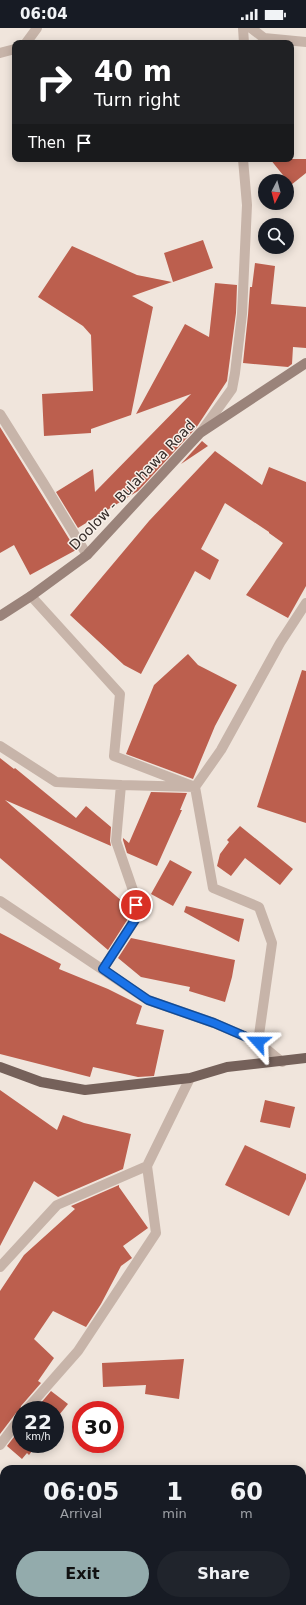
<!DOCTYPE html>
<html lang="en">
<head>
<meta charset="utf-8">
<style>
  body { margin:0; font-family:"DejaVu Sans",sans-serif; background:#20242c; color:#f1f3f6; height:100vh; display:flex; flex-direction:column; font-size:15px; white-space:nowrap }
  * { box-sizing:border-box; margin:0 }
  p { font-size:13px; color:#9ea1a6 }
  .icon { flex:none; width:22px; height:22px; fill:none; stroke:currentColor; stroke-width:2; stroke-linecap:round; stroke-linejoin:round }
  .map { position:relative; flex:1; overflow:hidden }
  .drawer { position:absolute; left:0px; top:1437px; width:306px; height:140px; display:flex; flex-direction:column; background:#171b24; border-radius:12px 12px 0 0; box-shadow:0 2px 10px #0003 }
  .drawer>* { flex:none }
  .top-card { position:absolute; left:12px; top:12px; width:282px; height:122px; border-radius:8px; box-shadow:0 2px 10px #0003; background:#202124; color:#fff; overflow:hidden }
  .needle { width:26px; rotate:186deg }
  .buttons { position:absolute; left:258px; top:146px; display:grid; gap:8px }
  .buttons a { display:grid; place-items:center; width:36px; height:36px; border-radius:50%; background:#171b24; box-shadow:0 2px 10px #0003; font-size:20px }
  .speed { position:absolute; left:12px; top:1373px; display:flex; gap:8px; font-size:20px; font-weight:700; text-align:center }
  .speed>* { display:grid; place-content:center; width:52px; height:52px; border-radius:50%; background:#171b24; box-shadow:0 2px 10px #0003; line-height:1 }
  .speed small { font-size:10px; font-weight:400 }
  .speed .limit { border:6px solid #d22; background:#fff; color:#111 }
  .pin { position:absolute; display:grid; place-items:center; width:34px; height:34px; color:#fff; margin:-17px; border:2px solid #fff; border-radius:50%; box-shadow:0 1px 4px #0007 }
  .me { position:absolute; width:44px; margin:-22px; rotate:294deg; stroke-linejoin:round; filter:drop-shadow(0 0 3px #0008) }
  .turn { display:flex; align-items:center; gap:14px; height:84px; padding:0 16px; font-size:18px }
  .turn .icon { width:52px; height:52px; stroke-width:2.5 }
  .turn b { display:block; font-size:28px; line-height:34px }
  .then { display:flex; align-items:center; height:38px; padding:0 16px; background:#0003; gap:8px; font-size:15px }
  .eta { display:flex; justify-content:space-evenly; align-items:center; height:68px; text-align:center }
  .eta b { font-size:24px; font-weight:800; line-height:28px }
  .primary-button { display:flex; gap:8px; margin-top:auto; padding:8px 16px }
  .primary-button a { flex:1; height:46px; border-radius:24px; background:#93abac; color:#111; font-size:16px; font-weight:800; line-height:46px; text-align:center }
  .primary-button a+a { background:#20242c; color:#f1f3f6 }
  .status { display:flex; justify-content:space-between; align-items:center; height:28px; padding:0 20px; background:#171b24; direction:ltr }
  .status svg { height:11px; fill:currentColor }
  .map>svg:first-child { display:block }
  .building { fill:#bc5f4e }
  .lines { fill:none; stroke-linecap:round; stroke-linejoin:round }
  .street { stroke:#c7b4a9; stroke-width:10 }
  .secondary { stroke:#9a837a; stroke-width:10 }
  .primary { stroke:#75615a; stroke-width:10 }
  .route-casing { stroke:#114b97; stroke-width:10 }
  .route { stroke:#1a73e8; stroke-width:7 }
  .labels { text-anchor:middle; stroke-width:3; stroke-linejoin:round; paint-order:stroke }
  .street-label { font-size:14px; fill:#342b28; stroke:#f8efe8 }
</style>
</head>
<body>
<div class="status"><b>06:04</b><svg viewBox="0 0 49 12"><path d="M0 12V9h3v3zM5 12V6h3v6zM10 12V3h3v9zM15 12V0h3v12zM26 1h20v11H26zM47 4h2v5h-2z"/></svg></div>
<div class="map">
<svg width="306" height="1577" viewBox="0 0 306 1577">
  <rect width="100%" height="100%" fill="#f0e5dc"/>
  <path class="building" d="M270,131H306V145L291,157Z
    M203,212L213,240L173,254L164,225Z
    M72,218L137,247L172,254L132,268L153,279L131,387L91,401V405L44,408L42,366L93,363L91,307L83,298L38,269Z
    M255,235L275,238L271,276L306,279V320L293,319L292,336L288,339L243,335L248,287L250,259H252Z
    M215,255L237,257L236,285L227,353L196,400L138,463L78,500L56,464L93,441L95,464L191,366L136,386L185,296L209,309Z
    M0,399L76,522L30,547L14,517L0,525Z
    M202,413L208,418L181,436Z
    M215,423L262,457L269,439L306,454V558L288,590L246,567L283,515L269,505V504L225,475L201,521L219,532L210,552L195,543L141,646L124,637L70,587L149,493Z
    M188,626L198,637L237,657L215,698L193,751L126,726L154,657Z
    M302,642L306,643V795L257,779Z
    M0,730L14,741L15,740L76,790L86,778L111,799L110,813L111,818L5,772L130,880L131,886L108,922L0,830Z
    M151,764L187,765L180,782H182L157,838L127,825L123,812V810L129,815Z
    M240,798L293,841L280,857L245,830L231,848L217,838L220,826L229,814L227,812Z
    M170,832L192,844L173,878L151,866Z
    M186,878L244,891L239,914L184,884Z
    M0,905L61,936L59,941L108,961L142,978L136,996L164,1002L154,1048L138,1049L93,1039L90,1049L0,1026Z
    M131,910L235,932L232,949L225,974L189,963L190,959L141,949L118,930Z
    M0,1062L57,1102L63,1087L84,1095L131,1106L123,1141L58,1169L34,1153L0,1218Z
    M265,1072L295,1079L290,1100L260,1094Z
    M245,1117L306,1146V1151L289,1188L225,1157Z
    M119,1157V1159L148,1200L123,1218L132,1230L121,1238L101,1276L86,1299L53,1283L34,1311L54,1330L38,1353L41,1355L21,1378L20,1383L16,1385L0,1406V1263L24,1227L75,1181L71,1178Z
    M184,1331L179,1371L145,1366L146,1357L103,1359L102,1335Z
    M51,1363L68,1376L55,1392V1382H35Z
    M21,1400V1416H37L29,1427L27,1425L22,1431L7,1418Z"/>
  <g class="lines">
    <path class="street" d="M243,0L244,15
      M251,0L264,10L306,14
      M26,15L37,0
      M0,25L15,21
      M0,386L44,456L87,527
      M201,404L232,361L235,345L242,286L247,177L243,131
      M31,568L120,666L114,728L195,759L213,860L259,879L272,915L258,1014
      M0,718L56,754L121,757L195,759L221,722L280,615L306,575
      M0,873L148,972L214,995L258,1014L282,1034
      M103,941L138,887L135,868L116,813L121,757
      M0,1239L57,1177L147,1138L190,1050
      M26,1382L78,1323L156,1205L147,1138
      M0,1417L21,1389"/>
    <path class="secondary" d="M0,588L31,568L87,527L200,405L306,335"/>
    <path class="primary" d="M0,1039L41,1054L85,1062L190,1050L227,1039L306,1030"/>
  </g>
  <g class="lines">
    <g class="route-casing">
      <path id="route" d="M136,877L138,887L103,941L148,972L214,995L258,1014"/>
    </g>
    <use href="#route" class="route"/>
  </g>
  <g class="labels">
    <g class="street-label">
      <text transform="translate(132 457) rotate(-46)" y="5">Doolow - Bulahawa Road</text>
    </g>
  </g>
</svg>
<div class="buttons">
<a><svg class="needle" viewBox="-14 -14 28 28"><path d="M0-13l5 13h-10z" fill="#e53935"/><path d="M0 13l5-13h-10z" fill="#9ea1a6"/></svg></a>
<a><svg class="icon" aria-label="search" viewBox="0 0 24 24"><circle cx="10" cy="10" r="6"/><path d="M15 15l6 6"/></svg></a>
</div>
<div class="speed"><div>22<small>km/h</small></div><div class="limit">30</div></div>
<div class="pin" style="left:136px;top:877px;background:#d93025"><svg class="icon" aria-label="arrive" viewBox="0 0 24 24"><path d="M6 21V4h12l-3 4 3 4H6"/></svg></div>
<svg class="me" style="left:258px;top:1014px" viewBox="-20 -20 40 40"><path d="M0-17L14 15 0 8-14 15z" fill="#1a73e8" stroke="#fff" stroke-width="4"/></svg>
<div class="top-card">
<div class="turn"><svg class="icon" aria-label="right" viewBox="0 0 24 24"><path d="M7 20v-9h11M14 6l5 5-5 5"/></svg><div><b>40 m</b>Turn right</div></div>
<div class="then">Then<svg class="icon" aria-label="arrive" viewBox="0 0 24 24"><path d="M6 21V4h12l-3 4 3 4H6"/></svg></div>
</div>
<section class="drawer">
<div class="eta">
<div><b>06:05</b><p>Arrival</p></div>
<div><b>1</b><p>min</p></div>
<div><b>60</b><p>m</p></div>
</div>
<div class="primary-button"><a>Exit</a><a>Share</a></div>
</section>
</div>
</body>
</html>
